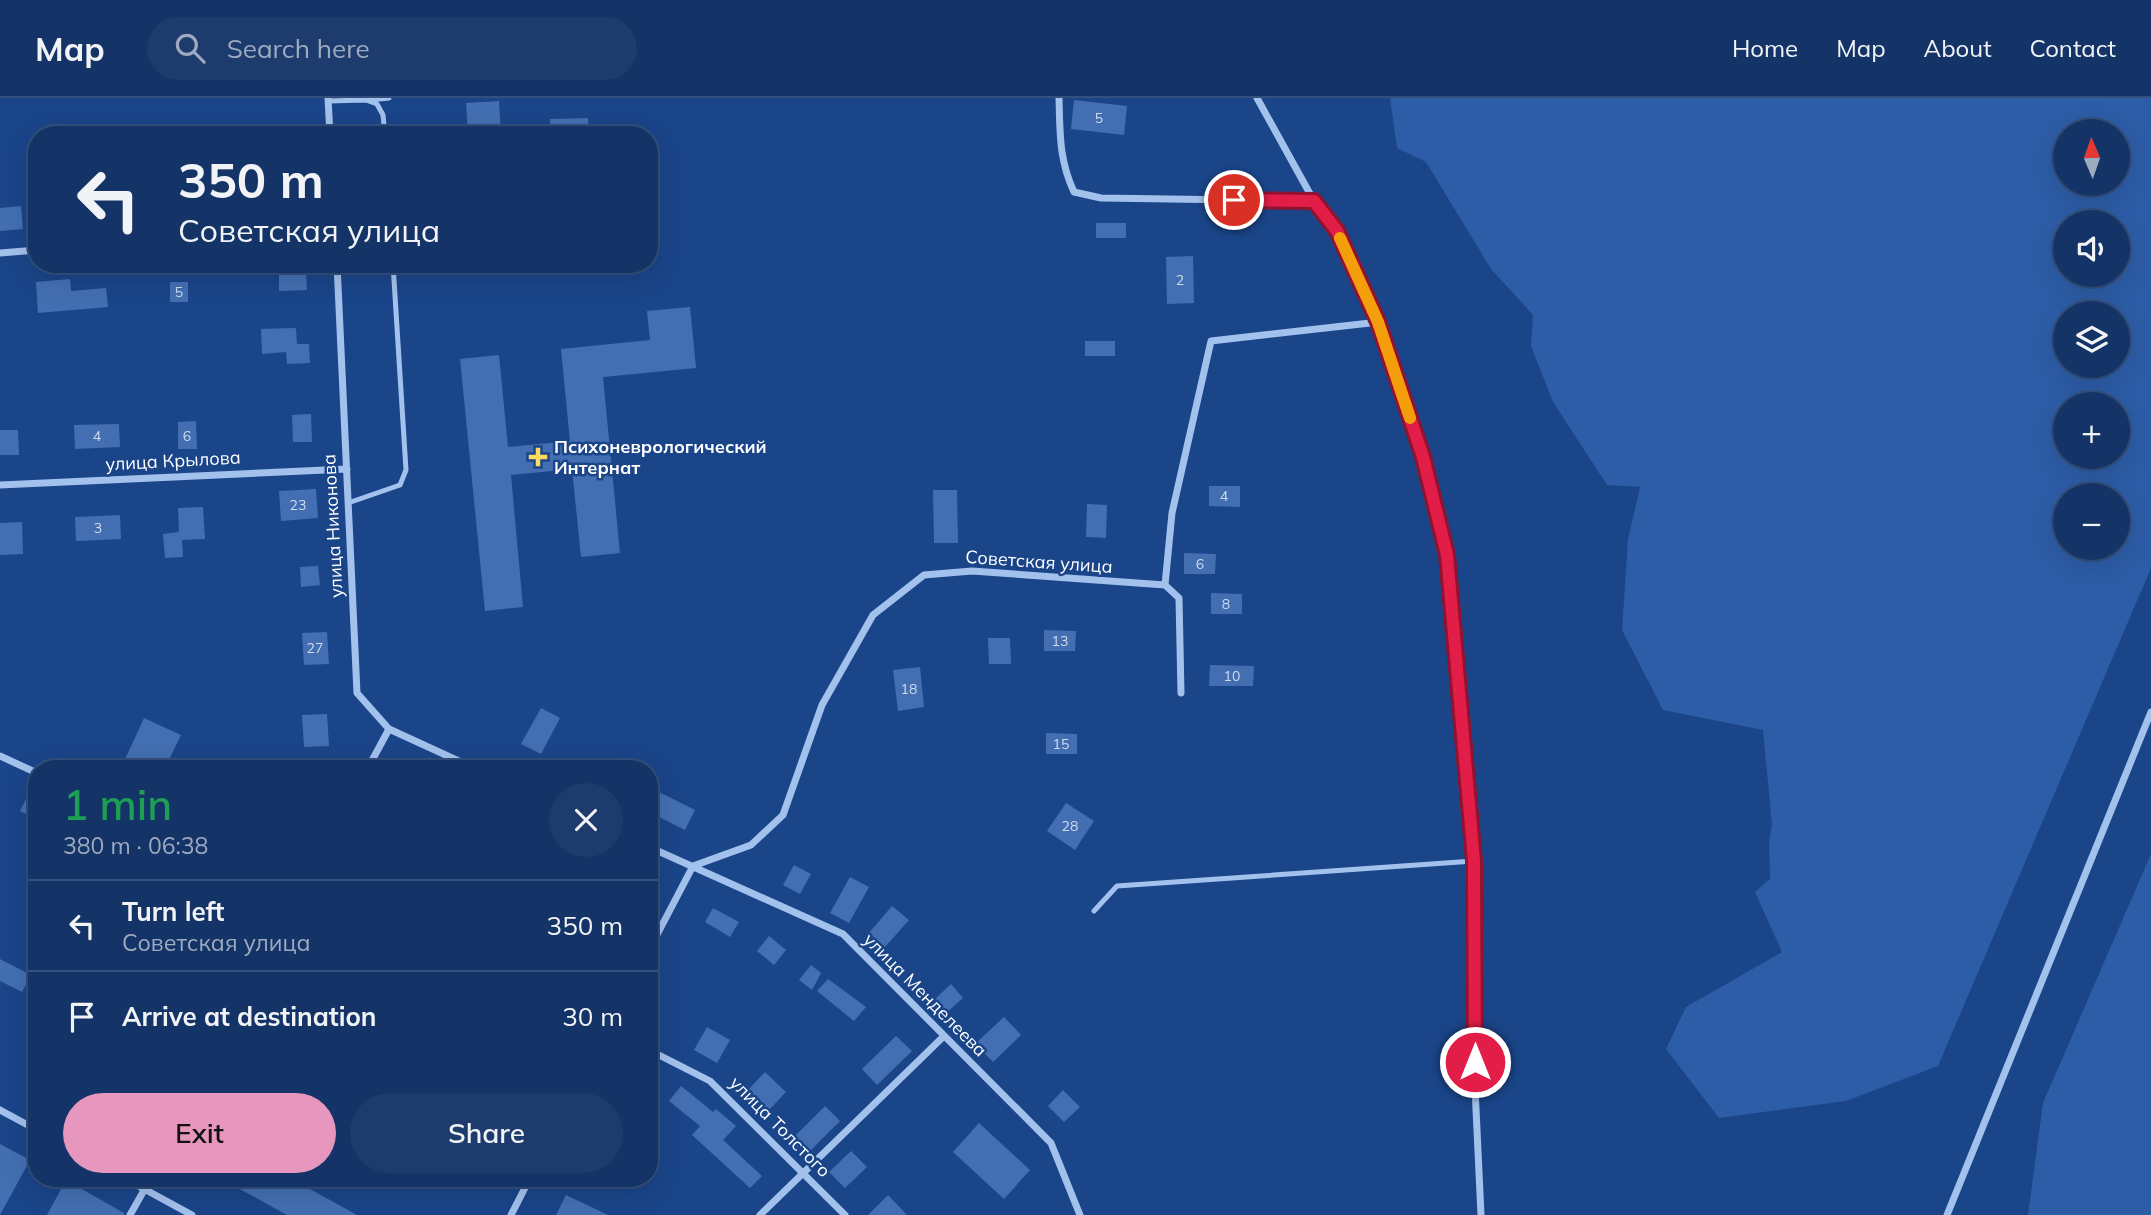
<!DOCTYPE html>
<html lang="en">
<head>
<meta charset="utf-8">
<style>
  body { margin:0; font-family:Mulish,sans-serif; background:#1d3c6d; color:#f1f3f6; height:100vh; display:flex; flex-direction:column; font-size:26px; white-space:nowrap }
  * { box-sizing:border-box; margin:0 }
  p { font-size:23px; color:#9daac0 }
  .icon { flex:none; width:38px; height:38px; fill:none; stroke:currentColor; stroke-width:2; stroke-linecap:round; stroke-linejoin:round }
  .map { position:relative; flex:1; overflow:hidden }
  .panel { position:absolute; left:28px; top:662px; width:630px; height:427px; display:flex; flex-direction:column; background:#143467; border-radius:28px; box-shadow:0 7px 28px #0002,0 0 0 2px #334f7b }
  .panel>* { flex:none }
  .guide { position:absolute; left:28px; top:28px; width:630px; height:147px; border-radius:28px; box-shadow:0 7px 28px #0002,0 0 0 2px #334f7b; background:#143467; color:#f1f3f6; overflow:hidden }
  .needle { width:46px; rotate:358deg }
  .buttons { position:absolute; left:2053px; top:21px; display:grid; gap:14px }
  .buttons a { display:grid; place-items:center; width:77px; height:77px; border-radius:50%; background:#143467; box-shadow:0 7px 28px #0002,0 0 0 2px #334f7b; font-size:35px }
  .pin { position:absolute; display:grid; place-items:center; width:60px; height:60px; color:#fff; margin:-30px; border:4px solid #fff; border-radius:50%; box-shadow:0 2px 7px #0007 }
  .me { position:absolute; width:77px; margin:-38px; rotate:0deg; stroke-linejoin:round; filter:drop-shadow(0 0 5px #0008) }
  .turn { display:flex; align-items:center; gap:24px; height:147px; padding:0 35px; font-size:32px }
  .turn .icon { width:91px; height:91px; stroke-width:2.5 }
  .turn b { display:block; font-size:49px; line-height:60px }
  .round { display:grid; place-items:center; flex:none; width:74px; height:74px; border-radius:37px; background:#1d3c6d }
  .headline { display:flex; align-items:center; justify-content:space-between; height:119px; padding:0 35px }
  h1 { font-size:42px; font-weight:600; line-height:52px; color:#1e9e55 }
  .button { display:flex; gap:14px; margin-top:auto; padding:14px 35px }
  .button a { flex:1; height:80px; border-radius:42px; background:#e797bd; color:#111; font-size:28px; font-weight:600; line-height:80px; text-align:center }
  .button a+a { background:#1d3c6d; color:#f1f3f6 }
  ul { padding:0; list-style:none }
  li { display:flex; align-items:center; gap:21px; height:91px; padding:0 35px; border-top:2px solid #334f7b }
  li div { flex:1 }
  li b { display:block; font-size:26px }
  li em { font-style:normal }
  header { display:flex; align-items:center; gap:42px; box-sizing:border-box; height:98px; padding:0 35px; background:#143467; border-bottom:2px solid #334f7b }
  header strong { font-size:33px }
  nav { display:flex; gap:38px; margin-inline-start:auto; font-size:24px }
  .search { width:490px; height:63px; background:#1d3c6d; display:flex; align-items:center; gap:18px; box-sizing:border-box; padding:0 24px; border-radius:38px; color:#9daac0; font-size:26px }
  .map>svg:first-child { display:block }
  .green { fill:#2d5da7; fill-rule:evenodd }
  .building { fill:#436fb2 }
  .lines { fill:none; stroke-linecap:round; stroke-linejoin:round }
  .lane { stroke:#a3c1ed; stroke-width:5 }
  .street { stroke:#a3c1ed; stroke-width:7 }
  .route-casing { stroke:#92132f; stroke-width:18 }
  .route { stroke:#e11d48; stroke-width:12 }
  .slow { stroke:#f59e0b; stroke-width:12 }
  .poi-dot { fill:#fed960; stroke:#1a4589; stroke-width:2.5 }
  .labels { text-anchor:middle; stroke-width:5; stroke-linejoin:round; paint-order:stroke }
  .number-label { font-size:14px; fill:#d0dbec }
  .poi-label { font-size:18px; font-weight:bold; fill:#fff; stroke:#1a4589; text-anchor:start }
  .street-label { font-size:18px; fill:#fff; stroke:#1a4589 }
</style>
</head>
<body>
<header>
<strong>Map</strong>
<div class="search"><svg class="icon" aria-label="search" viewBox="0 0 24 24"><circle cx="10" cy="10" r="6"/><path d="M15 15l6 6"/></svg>Search here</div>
<nav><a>Home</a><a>Map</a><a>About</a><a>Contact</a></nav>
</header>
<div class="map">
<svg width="2151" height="1117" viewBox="0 0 2151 1117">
  <rect width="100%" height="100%" fill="#1a4589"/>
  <path class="green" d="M1390,0H2151V470L1938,968L1846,1003L1719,1020L1666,951L1686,909L1782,854L1755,794L1770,781L1769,744L1772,727L1763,632L1663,612L1622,532L1628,441L1640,389L1607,387L1553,304L1531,248L1533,217L1491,171L1426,64L1397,50ZM2065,33H2118V86H2065ZM2065,124H2118V177H2065ZM2065,215H2118V268H2065ZM2065,306H2118V359H2065ZM2065,397H2118V450H2065Z
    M2151,756V1117H2028L2043,1005Z"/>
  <path class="building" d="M1074,2L1127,8L1124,37L1071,31Z
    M499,3L501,37H468L466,5Z
    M588,20L589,37H551L550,21Z
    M21,108L23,131L0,133V110Z
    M1096,125H1126V140H1096Z
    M1193,158L1194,205L1167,206L1166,159Z
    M306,172L307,192L279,193V173Z
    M70,181L71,193L106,190L108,209L38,215L36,184Z
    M170,184H188V204H170Z
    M690,209L696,270L603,279L620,455L581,459L572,371L511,377L523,509L485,513L460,261L499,257L508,349L570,343L561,251L650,242L647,213Z
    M296,230L297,246H309L310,265L287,266L286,254L262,256L261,231Z
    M1085,243H1115V258H1085Z
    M311,316L312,344H293L292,317Z
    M196,323L197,351H178V324Z
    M119,326L120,349L75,351L74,327Z
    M0,332H18L19,357H0Z
    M1209,388H1240V409L1209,408Z
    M316,391L318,420L281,423L279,393Z
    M933,392H957L958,445H934Z
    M1087,406L1107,407L1106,440L1086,439Z
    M203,409L205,441L182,442L183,459L165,460L163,436L179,434L178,410Z
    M120,417L121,441L76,443L75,419Z
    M22,424L23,456L0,457V425Z
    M1184,455L1216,456L1215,476H1184Z
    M318,468L320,487L301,489L300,469Z
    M1211,495L1242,496V516H1211Z
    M1044,532L1076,533L1075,553H1044Z
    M327,534L329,566L304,567L302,535Z
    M988,540H1010L1011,566H989Z
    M1210,567L1254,568L1253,588H1209Z
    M920,569L924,609L898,613L893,572Z
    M541,610L560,620L541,656L521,646Z
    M327,616L329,648L304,649L302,617Z
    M144,620L181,637L165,670H121Z
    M1046,635L1077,636V656H1046Z
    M36,681H37V721L20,713Z
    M649,689L695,712L685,732L649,714Z
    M1066,705L1094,723L1075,752L1047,733Z
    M794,767L811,776L800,796L783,787Z
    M850,779L869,789L849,825L830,815Z
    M892,808L909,822L885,849L869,835Z
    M713,810L739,824L730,839L705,824Z
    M769,838L786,852L774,867L757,853Z
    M0,861L31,877L22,894L0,883Z
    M811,867L821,875L812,892L799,882Z
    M828,881L866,909L854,923L817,893Z
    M951,886L963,900L946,915L934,902Z
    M1004,919L1021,937L993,964L975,946Z
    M707,929L730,942L717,965L694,952Z
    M896,938L912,953L877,987L862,971Z
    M765,974L786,994L768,1013L747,993Z
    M681,988L713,1014L716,1011L736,1028L723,1042L762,1078L750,1090L692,1037L700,1028L669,1003Z
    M1063,992L1080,1009L1064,1024L1048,1008Z
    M825,1008L840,1023L806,1057L791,1042Z
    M979,1025L1030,1072L1004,1101L953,1054Z
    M0,1046L30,1062L0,1117Z
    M851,1053L867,1069L845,1090L829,1074Z
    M220,1080H290L357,1117H287Z
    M66,1082L124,1115V1117H47Z
    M566,1097L608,1117H556Z
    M888,1097L907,1117H868Z"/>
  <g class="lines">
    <path class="lane" d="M369,2L389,0
      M328,3L366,2L377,6L383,17L385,37
      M348,405L400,387L406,372L393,166
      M1094,813L1117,788L1474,763"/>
    <path class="street" d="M328,0L330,37
      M1059,0C1060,35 1059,62 1074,94L1101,100L1314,103
      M1257,0L1314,103L1337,133L1379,224L1423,359L1447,457L1474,763L1475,990L1481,1117
      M0,155L37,152
      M337,166L357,595L389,631L368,670
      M0,387L347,371
      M1165,487L1179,500L1181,595
      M389,631L474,670
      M0,658L37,675
      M649,749L843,836L1051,1045L1080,1117
      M649,852L693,768L751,747L783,717L822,607L873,517L924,477L972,473L1165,487L1172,415L1211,243L1379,224
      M649,952L710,983L845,1117
      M0,1012L37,1032
      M124,1080L192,1117
      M130,1117L151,1080
      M511,1117L530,1080
      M760,1117L944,938
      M1947,1117L2151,614"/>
  </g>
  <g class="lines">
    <g class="route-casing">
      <path id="route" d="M1234,102L1314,103L1337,133L1378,224L1423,359L1447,457L1474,763L1475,964"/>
    </g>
    <use href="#route" class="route"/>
    <path class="slow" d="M1340,140L1378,224L1410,320"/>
  </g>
  <path class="poi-dot" d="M534.5 348.5h7v7h7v7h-7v7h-7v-7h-7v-7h7z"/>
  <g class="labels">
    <g class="number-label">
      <text x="1099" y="25">5</text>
      <text x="1180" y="187">2</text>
      <text x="179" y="199">5</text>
      <text x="97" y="343">4</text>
      <text x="187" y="343">6</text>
      <text x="1224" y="403">4</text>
      <text x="298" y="412">23</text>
      <text x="98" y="435">3</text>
      <text x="1200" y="471">6</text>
      <text x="1226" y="511">8</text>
      <text x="1060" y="548">13</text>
      <text x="315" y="555">27</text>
      <text x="1232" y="583">10</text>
      <text x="909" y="596">18</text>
      <text x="1061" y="651">15</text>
      <text x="1070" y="733">28</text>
    </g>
    <g class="poi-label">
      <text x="554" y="355">Психоневрологический<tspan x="554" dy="21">Интернат</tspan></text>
    </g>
    <g class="street-label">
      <text transform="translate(173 363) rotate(-3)" y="6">улица Крылова</text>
      <text transform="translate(333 428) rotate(-93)" y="6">улица Никонова</text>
      <text transform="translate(1039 464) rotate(4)" y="6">Советская улица</text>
      <text transform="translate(925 897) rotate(45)" y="6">улица Менделеева</text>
      <text transform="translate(780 1029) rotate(45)" y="6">улица Толстого</text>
    </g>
  </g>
</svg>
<div class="buttons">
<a><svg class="needle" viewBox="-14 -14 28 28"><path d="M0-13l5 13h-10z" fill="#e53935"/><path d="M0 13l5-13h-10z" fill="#9daac0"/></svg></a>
<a><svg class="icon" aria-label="sound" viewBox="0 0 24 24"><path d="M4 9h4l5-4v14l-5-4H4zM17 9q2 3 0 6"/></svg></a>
<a><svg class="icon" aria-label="layers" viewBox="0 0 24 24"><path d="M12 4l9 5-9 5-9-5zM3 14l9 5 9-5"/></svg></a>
<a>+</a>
<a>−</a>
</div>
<div class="pin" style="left:1234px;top:102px;background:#d93025"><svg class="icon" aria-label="arrive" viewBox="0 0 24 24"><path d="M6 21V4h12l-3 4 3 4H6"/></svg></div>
<svg class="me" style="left:1475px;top:964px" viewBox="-20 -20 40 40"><circle r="17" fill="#e11d48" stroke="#fff" stroke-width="3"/><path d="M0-11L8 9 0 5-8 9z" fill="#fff"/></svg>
<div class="guide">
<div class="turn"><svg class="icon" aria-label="left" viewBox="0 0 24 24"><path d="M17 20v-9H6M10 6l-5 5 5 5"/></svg><div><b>350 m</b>Советская улица</div></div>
</div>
<section class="panel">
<div class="headline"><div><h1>1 min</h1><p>380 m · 06:38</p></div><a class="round"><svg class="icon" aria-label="close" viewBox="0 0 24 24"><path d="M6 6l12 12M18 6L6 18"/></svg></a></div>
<ul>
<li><svg class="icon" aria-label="left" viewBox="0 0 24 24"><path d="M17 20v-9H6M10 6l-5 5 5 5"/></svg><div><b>Turn left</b><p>Советская улица</p></div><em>350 m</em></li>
<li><svg class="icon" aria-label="arrive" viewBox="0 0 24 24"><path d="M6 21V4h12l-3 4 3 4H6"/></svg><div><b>Arrive at destination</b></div><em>30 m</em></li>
</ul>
<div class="button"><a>Exit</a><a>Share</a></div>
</section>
</div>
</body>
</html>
